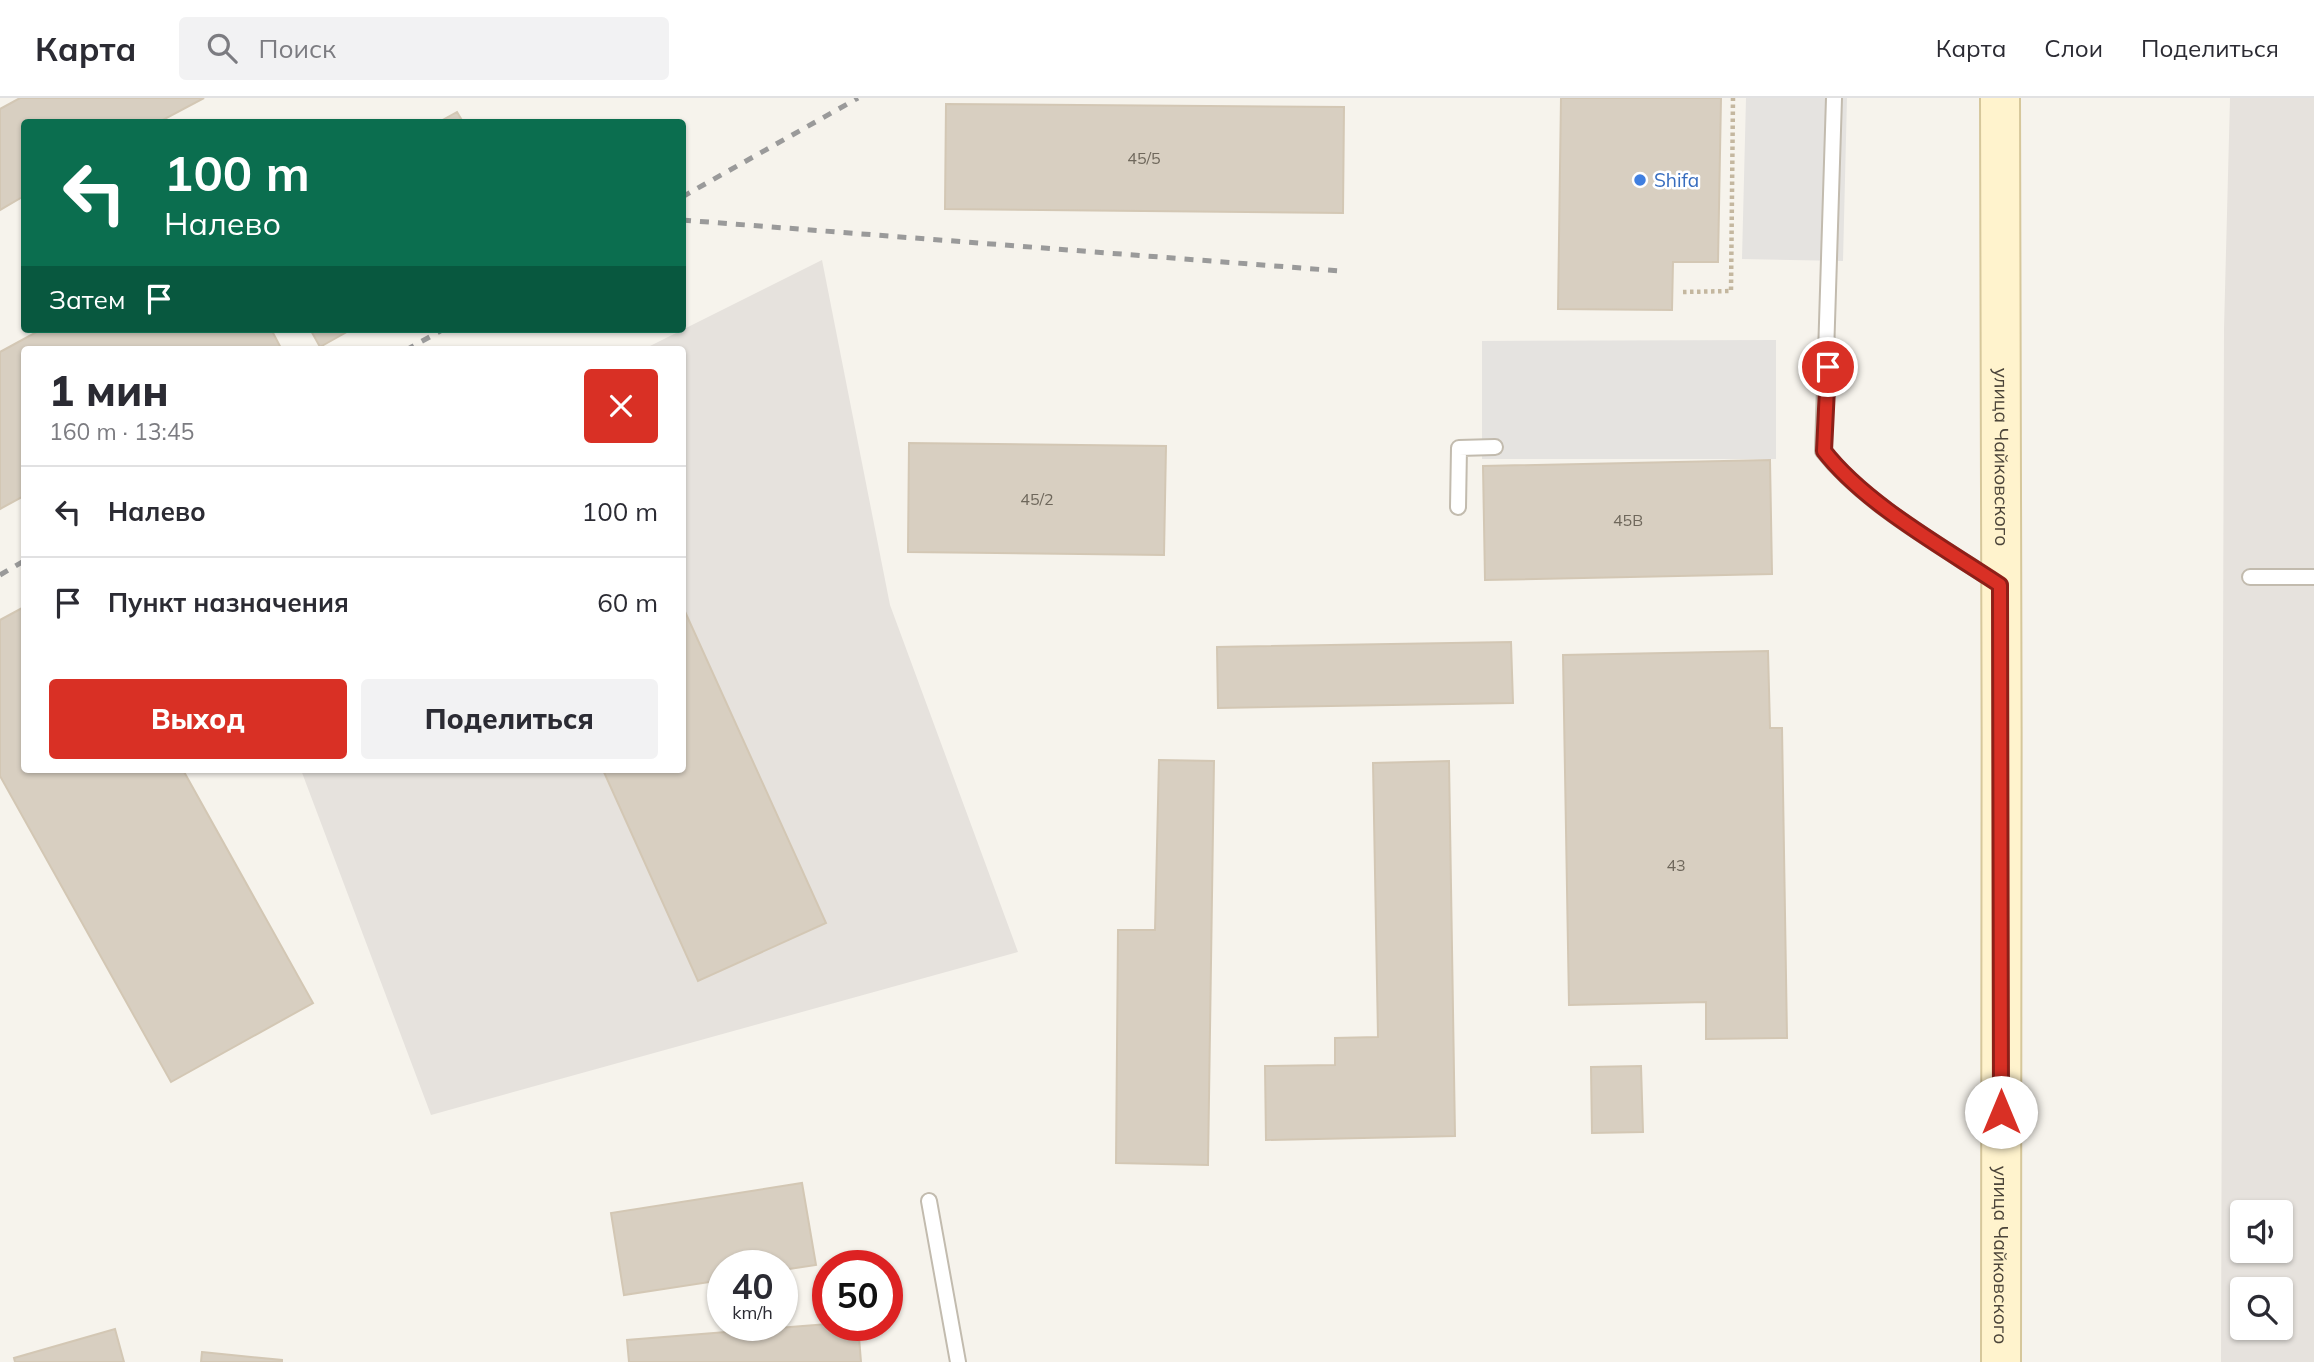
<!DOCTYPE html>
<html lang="ru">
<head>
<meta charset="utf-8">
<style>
  body { margin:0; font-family:Mulish,sans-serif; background:#f2f2f3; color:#2b2b33; height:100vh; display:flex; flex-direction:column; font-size:26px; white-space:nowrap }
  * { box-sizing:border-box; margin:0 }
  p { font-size:23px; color:#7c7c81 }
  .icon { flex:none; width:38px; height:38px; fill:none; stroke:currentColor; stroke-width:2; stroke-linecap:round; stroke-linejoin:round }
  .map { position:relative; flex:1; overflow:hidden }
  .drawer { position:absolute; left:21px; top:248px; width:665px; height:427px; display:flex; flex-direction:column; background:#fff; border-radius:7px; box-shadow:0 2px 5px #0004 }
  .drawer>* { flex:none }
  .guide { position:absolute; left:21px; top:21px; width:665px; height:214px; border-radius:7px; box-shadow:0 2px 5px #0004; background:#0b6e4f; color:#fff; overflow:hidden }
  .controls { position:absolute; left:2230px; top:1102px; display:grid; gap:14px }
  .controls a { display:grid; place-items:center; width:63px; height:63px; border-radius:7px; background:#fff; box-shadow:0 2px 5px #0004; font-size:35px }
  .speed { position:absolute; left:707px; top:1152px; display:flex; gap:14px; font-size:35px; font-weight:700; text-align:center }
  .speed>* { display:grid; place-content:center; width:91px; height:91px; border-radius:50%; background:#fff; box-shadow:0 2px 5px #0004; line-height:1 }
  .speed small { font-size:18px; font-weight:400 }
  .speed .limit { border:10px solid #d22; background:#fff; color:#111 }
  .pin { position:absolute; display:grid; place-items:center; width:60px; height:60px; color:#fff; margin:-30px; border:4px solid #fff; border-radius:50%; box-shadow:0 2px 7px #0007 }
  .me { position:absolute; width:77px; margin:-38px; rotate:0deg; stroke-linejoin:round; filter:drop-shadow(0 0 5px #0008) }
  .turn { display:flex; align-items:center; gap:24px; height:147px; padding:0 28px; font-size:32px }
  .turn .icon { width:91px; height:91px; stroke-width:2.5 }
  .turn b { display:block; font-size:49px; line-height:60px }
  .then { display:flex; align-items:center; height:66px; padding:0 28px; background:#0003; gap:14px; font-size:26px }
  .round { display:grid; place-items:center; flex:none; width:74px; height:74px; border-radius:7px; background:#f2f2f3 }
  .head { display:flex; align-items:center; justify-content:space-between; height:119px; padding:0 28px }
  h1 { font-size:42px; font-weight:800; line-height:52px }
  .primary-button { display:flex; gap:14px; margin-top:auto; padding:14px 28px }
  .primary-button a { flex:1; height:80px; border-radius:7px; background:#d93025; color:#fff; font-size:28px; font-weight:800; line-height:80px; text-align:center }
  .primary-button a+a { background:#f2f2f3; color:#2b2b33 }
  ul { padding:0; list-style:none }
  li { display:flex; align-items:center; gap:21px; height:91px; padding:0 28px; border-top:2px solid #e1e1e2 }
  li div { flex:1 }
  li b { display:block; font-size:26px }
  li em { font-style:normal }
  header { display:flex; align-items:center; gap:42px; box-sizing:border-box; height:98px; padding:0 35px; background:#fff; border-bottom:2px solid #e1e1e2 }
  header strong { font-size:33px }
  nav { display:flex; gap:38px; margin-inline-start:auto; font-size:24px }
  .search { width:490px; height:63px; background:#f2f2f3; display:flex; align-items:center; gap:18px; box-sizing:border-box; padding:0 24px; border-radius:7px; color:#7c7c81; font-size:26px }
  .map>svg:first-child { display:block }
  .industrial { fill:#e6e2dd; fill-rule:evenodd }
  .parking { fill:#e5e3e0 }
  .building { fill:#d8cfc1; stroke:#d3c7b4; stroke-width:2 }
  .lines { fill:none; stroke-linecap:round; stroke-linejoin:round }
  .service-casing { stroke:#c2bbae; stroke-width:18 }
  .secondary-casing { stroke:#d6c79b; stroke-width:42 }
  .path { stroke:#c4b79f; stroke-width:4.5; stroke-dasharray:3.5 3.5; stroke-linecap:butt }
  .service { stroke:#fff; stroke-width:14 }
  .secondary { stroke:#fff3cd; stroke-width:38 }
  .rail { stroke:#9a9a9a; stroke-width:5; stroke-dasharray:9 9; stroke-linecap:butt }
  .route-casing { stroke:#8d1f18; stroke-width:18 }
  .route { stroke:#d93025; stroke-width:12 }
  .shop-dot { fill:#3f7fe0; stroke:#fff; stroke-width:2.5 }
  .labels { text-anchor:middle; stroke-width:5; stroke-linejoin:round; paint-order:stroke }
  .number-label { font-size:16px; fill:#6e675b }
  .shop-label { font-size:19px; fill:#366cbe; stroke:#fff; text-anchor:start }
  .street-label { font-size:19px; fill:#4b4439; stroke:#fff }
</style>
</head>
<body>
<header>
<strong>Карта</strong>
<div class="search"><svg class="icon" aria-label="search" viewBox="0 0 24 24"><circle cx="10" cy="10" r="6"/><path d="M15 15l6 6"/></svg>Поиск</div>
<nav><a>Карта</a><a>Слои</a><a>Поделиться</a></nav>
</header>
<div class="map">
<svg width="2314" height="1264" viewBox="0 0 2314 1264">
  <rect width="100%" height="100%" fill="#f6f3ec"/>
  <path class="industrial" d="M2230,0H2314V1264H2221L2224,231ZM2242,1115H2280V1153H2242ZM2242,1192H2280V1230H2242Z
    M822,162L890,507L1018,854L431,1017L301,672H682V252H642Z"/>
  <path class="parking" d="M1746,0H1847L1843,163L1742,161Z
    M1776,242V361H1482V243Z"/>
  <path class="building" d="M20,0H204L159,24H24V98L0,112V11Z
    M1561,0H1721L1718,164H1673L1672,212L1558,211Z
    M946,6L1344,9L1343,115L945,111Z
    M457,14L463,24H439Z
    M42,231H271L282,252H24V398L0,411V254Z
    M310,231H352L320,249Z
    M909,345L1166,348L1164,457L908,454Z
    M1770,362L1772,476L1485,482L1483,368Z
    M682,507L826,825L698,883L603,672H682Z
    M24,509V672H183L313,905L171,984L0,678V522Z
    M1511,544L1513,605L1218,610L1217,549Z
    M1768,553L1770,630H1782L1787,940L1706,941V904L1569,907L1563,557Z
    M1159,662L1214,663L1208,1067L1116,1065L1118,832H1155Z
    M1449,663L1455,1038L1266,1042L1265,968L1335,967V940L1378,939L1373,665Z
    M1641,968L1643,1034L1592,1035L1591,969Z
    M802,1085L816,1167L782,1172V1167H723V1182L624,1197L611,1115Z
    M828,1226L858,1227L861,1264H629L627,1242Z
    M115,1231L124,1264H15L14,1260Z
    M202,1254L282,1262V1264H201Z"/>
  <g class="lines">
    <g class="service-casing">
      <path id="service" d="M1834,0L1823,353C1866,407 1940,447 1997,485
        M1458,409L1459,350L1495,349
        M2250,479H2314
        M929,1103L958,1264"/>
    </g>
    <g class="secondary-casing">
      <g id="secondary">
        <path id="s1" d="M2000,0C2004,421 2000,843 2001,1264"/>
      </g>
    </g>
    <path class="path" d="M1683,194L1731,193L1733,0"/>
    <use href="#service" class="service"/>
    <use href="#secondary" class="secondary"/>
    <path class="rail" d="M682,99L858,0
      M682,122L1340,173
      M406,252L444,231
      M0,477L24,463"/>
  </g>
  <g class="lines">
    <g class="route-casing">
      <path id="route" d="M1828,269L1824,353C1865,406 1943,449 2000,487L2001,1014"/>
    </g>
    <use href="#route" class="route"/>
  </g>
  <circle class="shop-dot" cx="1640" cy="82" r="7"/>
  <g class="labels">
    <g class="number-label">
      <text x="1144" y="66">45/5</text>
      <text x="1037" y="407">45/2</text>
      <text x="1628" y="428">45В</text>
      <text x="1676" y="773">43</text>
    </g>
    <g class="shop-label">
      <text x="1654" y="89">Shifa</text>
    </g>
    <g class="street-label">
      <text dy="7" stroke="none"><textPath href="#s1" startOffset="359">улица Чайковского</textPath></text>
      <text dy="7" stroke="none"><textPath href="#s1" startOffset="1157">улица Чайковского</textPath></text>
    </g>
  </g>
</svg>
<div class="controls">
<a><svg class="icon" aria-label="sound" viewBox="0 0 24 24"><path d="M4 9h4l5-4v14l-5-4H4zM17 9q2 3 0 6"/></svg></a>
<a><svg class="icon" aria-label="search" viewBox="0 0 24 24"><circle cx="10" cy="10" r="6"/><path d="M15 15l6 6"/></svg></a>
</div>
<div class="speed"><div>40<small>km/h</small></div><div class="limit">50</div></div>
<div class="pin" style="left:1828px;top:269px;background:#d93025"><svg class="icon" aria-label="arrive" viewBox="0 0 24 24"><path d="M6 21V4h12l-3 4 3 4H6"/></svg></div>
<svg class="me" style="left:2001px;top:1014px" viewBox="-20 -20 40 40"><circle r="19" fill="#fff"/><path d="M0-13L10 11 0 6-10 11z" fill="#d93025"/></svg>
<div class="guide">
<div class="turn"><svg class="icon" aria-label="left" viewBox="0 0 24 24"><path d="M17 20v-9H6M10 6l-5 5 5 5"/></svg><div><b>100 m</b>Налево</div></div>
<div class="then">Затем<svg class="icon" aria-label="arrive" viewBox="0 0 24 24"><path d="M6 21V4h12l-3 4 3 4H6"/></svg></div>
</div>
<section class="drawer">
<div class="head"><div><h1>1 мин</h1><p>160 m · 13:45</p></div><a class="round" style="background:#d93025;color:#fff"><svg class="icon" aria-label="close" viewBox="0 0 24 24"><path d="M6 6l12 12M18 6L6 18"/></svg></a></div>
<ul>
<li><svg class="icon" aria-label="left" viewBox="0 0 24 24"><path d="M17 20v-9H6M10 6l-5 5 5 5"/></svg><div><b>Налево</b></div><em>100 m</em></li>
<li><svg class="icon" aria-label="arrive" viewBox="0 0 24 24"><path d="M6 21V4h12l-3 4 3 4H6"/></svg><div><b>Пункт назначения</b></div><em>60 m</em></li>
</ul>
<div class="primary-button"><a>Выход</a><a>Поделиться</a></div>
</section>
</div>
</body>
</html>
